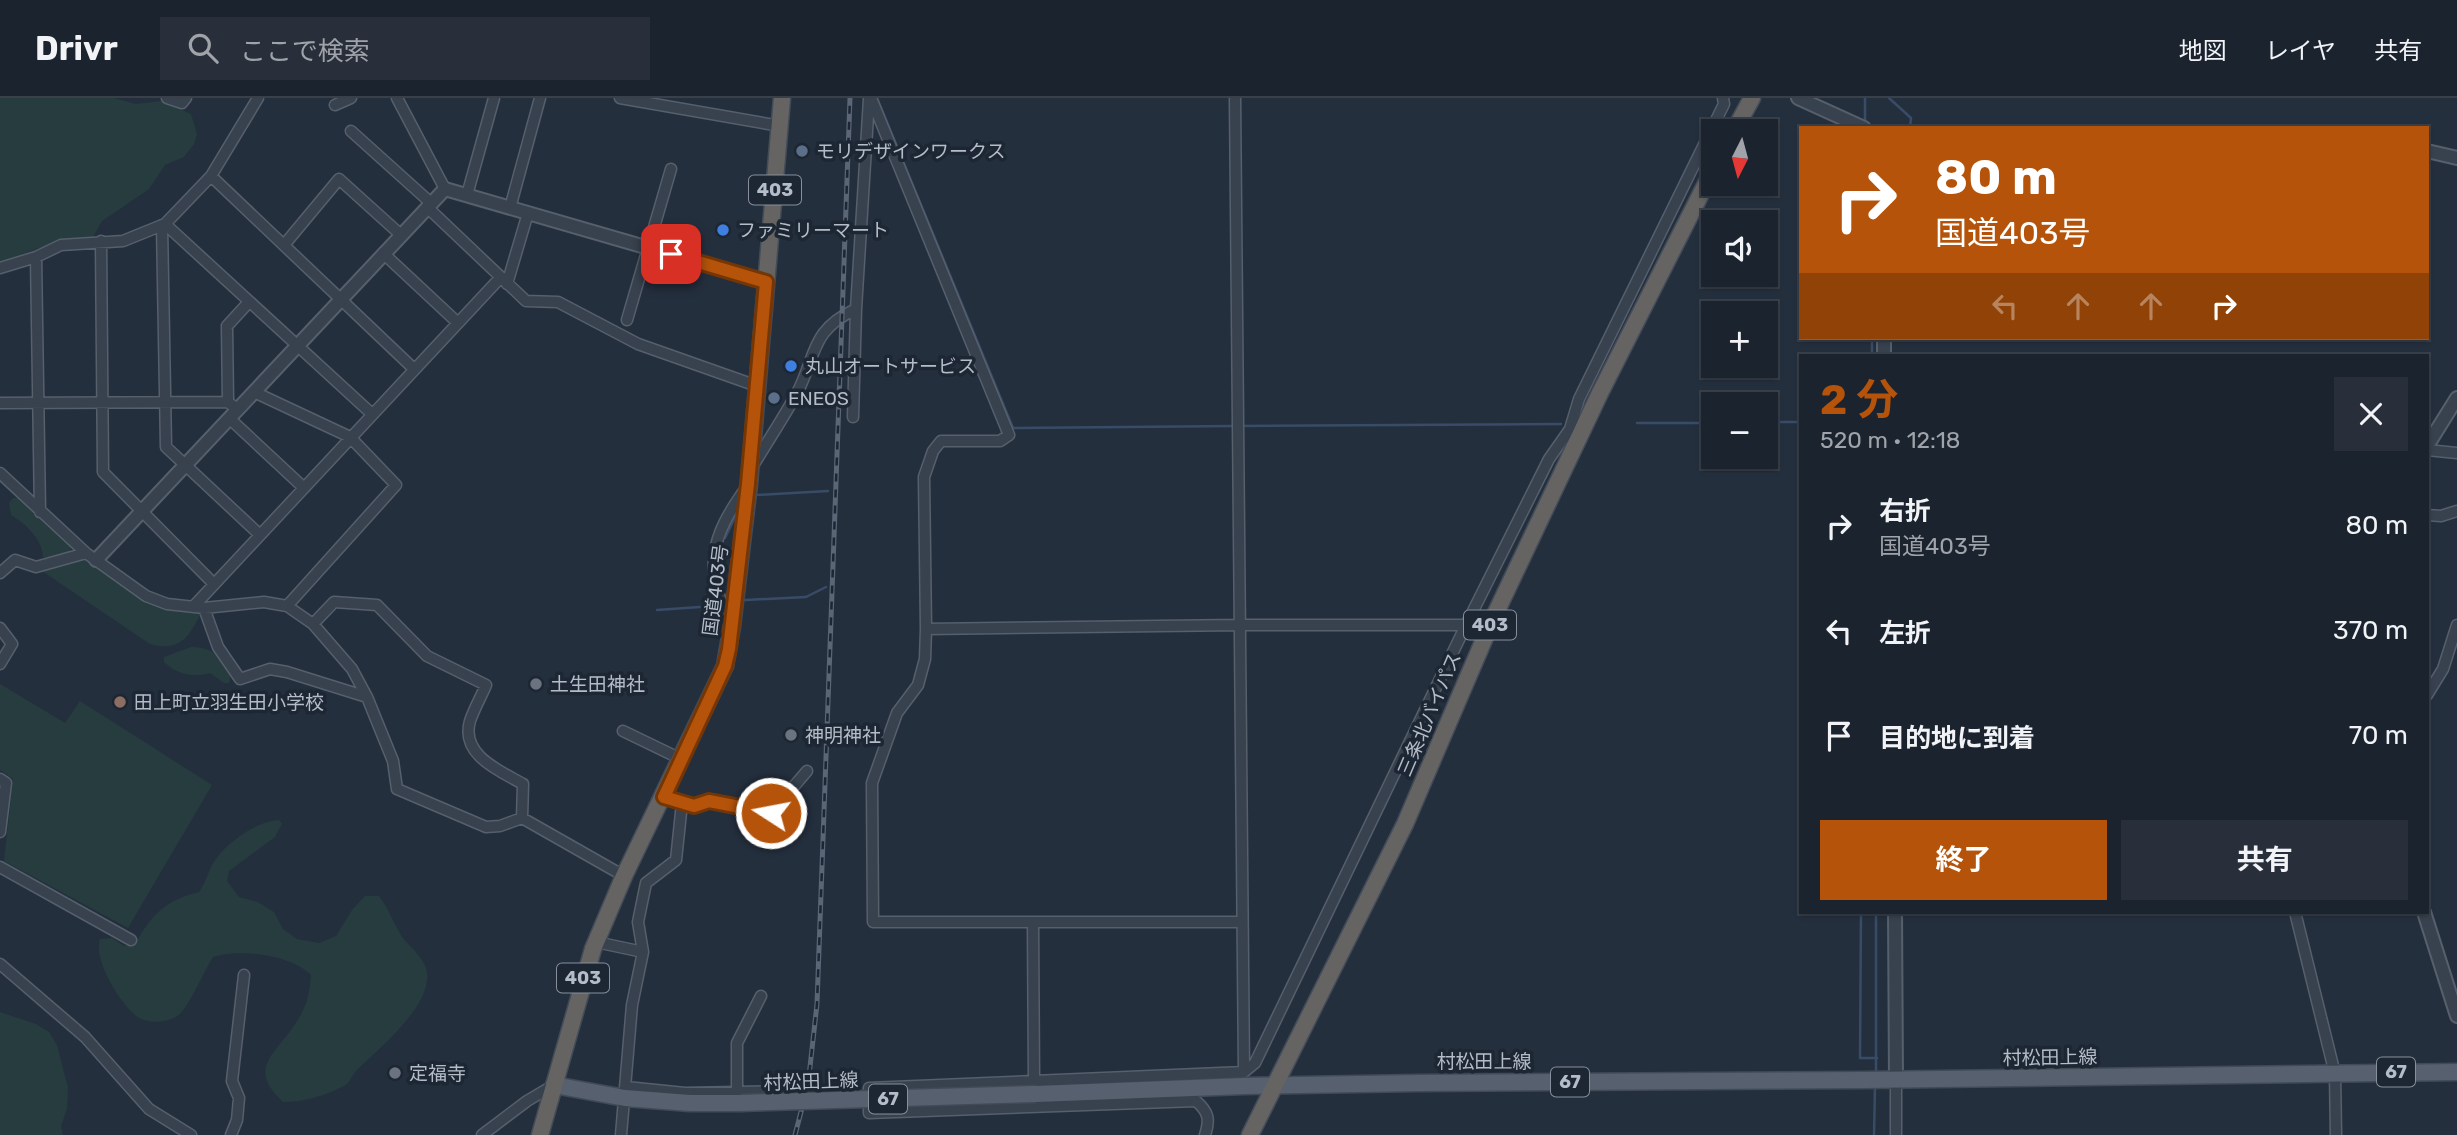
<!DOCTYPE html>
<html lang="ja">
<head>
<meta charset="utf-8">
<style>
  body { margin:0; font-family:Rubik,"Noto Sans JP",sans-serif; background:#282f3a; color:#f1f3f6; height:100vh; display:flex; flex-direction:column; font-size:26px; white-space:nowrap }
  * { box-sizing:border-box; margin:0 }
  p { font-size:23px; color:#a0a4aa }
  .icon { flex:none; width:38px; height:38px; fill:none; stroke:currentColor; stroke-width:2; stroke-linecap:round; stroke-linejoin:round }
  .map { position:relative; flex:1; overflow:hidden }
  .panel { position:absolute; left:1799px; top:256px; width:630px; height:560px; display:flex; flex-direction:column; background:#1b232e; border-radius:0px; box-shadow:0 2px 5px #0004,0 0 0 2px #39404a }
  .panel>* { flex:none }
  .banner { position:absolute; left:1799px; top:28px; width:630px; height:214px; border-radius:0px; box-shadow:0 2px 5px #0004,0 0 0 2px #39404a; background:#b45309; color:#fff; overflow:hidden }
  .needle { width:46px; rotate:186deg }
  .buttons { position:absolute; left:1701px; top:21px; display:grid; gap:14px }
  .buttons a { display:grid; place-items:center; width:77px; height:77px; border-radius:0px; background:#1b232e; box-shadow:0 2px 5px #0004,0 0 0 2px #39404a; font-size:35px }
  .pin { position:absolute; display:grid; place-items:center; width:60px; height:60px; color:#fff; margin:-30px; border-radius:14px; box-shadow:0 4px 10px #0006 }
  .me { position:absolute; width:77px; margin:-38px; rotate:281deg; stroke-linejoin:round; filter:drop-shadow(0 0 5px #0008) }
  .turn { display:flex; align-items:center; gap:24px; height:147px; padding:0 21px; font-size:32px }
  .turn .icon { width:91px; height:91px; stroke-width:2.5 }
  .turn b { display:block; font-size:49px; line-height:60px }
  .lanes { display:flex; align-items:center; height:66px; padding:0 21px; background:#0003; justify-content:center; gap:35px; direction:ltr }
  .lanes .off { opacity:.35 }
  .round { display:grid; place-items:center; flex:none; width:74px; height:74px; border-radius:0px; background:#282f3a }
  .head { display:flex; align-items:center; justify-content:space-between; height:119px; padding:0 21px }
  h1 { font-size:42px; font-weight:700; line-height:52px; color:#b45309 }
  .primary-button { display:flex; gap:14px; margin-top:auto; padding:14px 21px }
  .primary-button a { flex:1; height:80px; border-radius:0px; background:#b45309; color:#fff; font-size:28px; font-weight:700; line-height:80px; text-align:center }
  .primary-button a+a { background:#282f3a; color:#f1f3f6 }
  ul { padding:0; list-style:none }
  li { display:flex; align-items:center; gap:21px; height:105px; padding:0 21px }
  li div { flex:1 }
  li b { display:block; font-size:26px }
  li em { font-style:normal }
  header { display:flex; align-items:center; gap:42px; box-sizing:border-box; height:98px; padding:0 35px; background:#1b232e; border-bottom:2px solid #39404a }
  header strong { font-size:33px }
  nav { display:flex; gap:38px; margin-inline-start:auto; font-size:24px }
  .search { width:490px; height:63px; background:#282f3a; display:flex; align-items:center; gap:18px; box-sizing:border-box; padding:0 24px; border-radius:0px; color:#a0a4aa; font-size:26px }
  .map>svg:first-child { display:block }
  .green { fill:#263c3f }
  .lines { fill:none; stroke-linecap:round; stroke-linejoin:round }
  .stream { stroke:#394c67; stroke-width:2.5 }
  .minor-casing { stroke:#565f6c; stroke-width:13 }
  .tertiary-casing { stroke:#565f6c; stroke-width:16 }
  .primary-casing { stroke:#414a57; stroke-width:19 }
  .trunk-casing { stroke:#434c59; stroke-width:19 }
  .minor { stroke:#38414e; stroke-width:10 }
  .tertiary { stroke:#38414e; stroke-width:12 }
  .primary { stroke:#56606e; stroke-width:16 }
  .trunk { stroke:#656462; stroke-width:16 }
  .rail-casing { stroke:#5a6575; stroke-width:5 }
  .rail { stroke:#1d2633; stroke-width:2.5; stroke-dasharray:8; stroke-linecap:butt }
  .primary-bridge-casing { stroke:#414a57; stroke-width:19; stroke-linecap:butt }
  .primary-bridge { stroke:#56606e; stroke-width:16 }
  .route-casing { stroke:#753606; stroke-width:18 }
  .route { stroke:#b45309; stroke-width:12 }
  .service-dot { fill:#5c6f8a; stroke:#1d2633; stroke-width:2.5 }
  .shop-dot { fill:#3f7fe0; stroke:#1d2633; stroke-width:2.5 }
  .worship-dot { fill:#6b7280; stroke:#1d2633; stroke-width:2.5 }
  .education-dot { fill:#8d6e63; stroke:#1d2633; stroke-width:2.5 }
  .labels { text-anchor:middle; stroke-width:7; stroke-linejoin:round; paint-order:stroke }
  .shield { fill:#1d2633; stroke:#878f9c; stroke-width:2 }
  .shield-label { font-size:18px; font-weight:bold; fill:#b4bcc9 }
  .poi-label { font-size:19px; fill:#b4bcc9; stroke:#1d2633; text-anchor:start }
  .street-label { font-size:19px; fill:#b4bcc9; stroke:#1d2633 }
</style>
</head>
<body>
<header>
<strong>Drivr</strong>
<div class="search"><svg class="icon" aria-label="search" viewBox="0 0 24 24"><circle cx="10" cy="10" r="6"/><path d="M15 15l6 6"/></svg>ここで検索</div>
<nav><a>地図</a><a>レイヤ</a><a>共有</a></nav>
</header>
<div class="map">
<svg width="2457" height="1037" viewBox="0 0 2457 1037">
  <rect width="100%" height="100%" fill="#242f3e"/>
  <path class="green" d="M0,0H114L136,6L162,3L191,16L197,36L194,46L184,59L165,67L149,91L102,123L93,139L59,143L0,164Z
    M13,400H18L25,404L68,444L71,450L70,454L57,461L43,459C43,442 25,425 11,417L9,405Z
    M86,455L146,498L204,510C190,536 183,555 150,546L36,469Z
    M191,549C210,548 236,563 229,585H224L210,575C194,580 176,576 164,564V559Z
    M0,586L65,625L80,603L212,687L128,830L4,763L13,681L0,672Z
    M279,722L282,726L275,739L229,773L227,783L239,799L258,804L274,814L283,831L297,841L319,845L336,838L352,812L365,798H379C389,811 394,827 403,840C411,850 425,860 427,875C431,909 379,950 357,972C352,977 350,985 344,988C324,998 305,1004 283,1004C247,971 274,957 293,929C305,913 310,897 311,877C292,857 239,850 213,859C204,873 188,912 176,919C165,925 145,926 135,917C119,904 93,861 100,841L112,840L124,848L136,845C152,815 167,802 199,794C205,785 207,778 211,769C222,747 256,723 279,722Z
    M0,914L36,926L49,934L57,947L68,990L67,1011L61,1028L63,1037H0Z"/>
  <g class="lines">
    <path class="stream" d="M877,0L1013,330L1234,328
      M1889,0L1911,20L1910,30
      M1865,25V0
      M1872,240V257
      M1766,324H1801
      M1637,325H1713
      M1240,328L1561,326
      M756,397L828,393
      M725,440L738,413
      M745,502L806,499L826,489
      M657,512L714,508
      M1861,814L1860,960H1877
      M1876,974V814
      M1874,1037L1875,988"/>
    <g class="minor-casing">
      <path id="minor" d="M167,0L182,5L186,0
        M397,0L445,91
        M620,0L780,28
        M871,0L1009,337L1000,343H941L933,353L924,379L926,531L925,561L918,587L897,615L872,685L873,824H1242
        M1235,0L1244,974
        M335,7L351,0
        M351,33L431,105
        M211,78L414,271
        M467,97L494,0
        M427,109L526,203L558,204L638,246L757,288
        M510,110L540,0
        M165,126L372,316
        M162,127L166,349L259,436
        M101,143L103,374L213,485
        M284,147L339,81L401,137
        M383,155L458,225
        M36,159L40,414
        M0,170L36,159L61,147L123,143L165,126L211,78L258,0
        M507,186L528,115
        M627,222L671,71
        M254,294L350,339L396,387L287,508
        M228,304L227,228L249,204
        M0,305L228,304L238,312
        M853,319L856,211
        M229,320L303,389
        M2427,352L2457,355
        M754,366C768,343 783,320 796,297C817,258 809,233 856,211L869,1
        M0,375L86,455L146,498L167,506L204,510L264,504L287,508L313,526L352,571L367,599L393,663L397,691L486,729L500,728L522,720L624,778
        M2427,417L2441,418L2457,413
        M0,475L15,462L36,469L86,455
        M193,509L501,179
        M204,510L218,549L240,581L270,571L287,574L367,599
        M313,526L334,504L377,507L427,558L486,587C481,599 474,611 470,623C460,657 500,673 523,686L522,720
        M731,527C703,470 710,440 746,390
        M0,530L12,546L0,566
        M926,531L1240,527H1466
        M2427,597L2443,571L2457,527
        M623,633L681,661
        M0,681L6,685L0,734
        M664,700L694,708L709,703L771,715L807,673
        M0,769L131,842
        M2295,814L2335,976L2336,1037
        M1033,824L1034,984
        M596,844L643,854
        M0,866L85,939L149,1011L191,1037
        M1896,982V1037
        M626,989L685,995L791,993
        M737,995V945L761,898
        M231,1037L237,1022L239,1000L232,983L244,877
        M482,1037L527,1003L554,987
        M621,1037L632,907L643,854L638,824L646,785L676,762L682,705
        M1205,1037C1210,1022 1209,1014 1196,1003L869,1015V990L1244,974L1255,965L1466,527L1549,361L1570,331L1579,301L1724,6L1723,0"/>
    </g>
    <g class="tertiary-casing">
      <path id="tertiary" d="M1798,0L1864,30
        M2427,53L2457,60
        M1884,240V257
        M2427,348L2457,300
        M96,462L445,91L766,184
        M1895,814L1896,982
        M2424,814L2457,918"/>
    </g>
    <g class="primary-casing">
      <path id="primary" d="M554,987L625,1000L690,1005H741
        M1036,996L1244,988L1418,985L1865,982L2457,974"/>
    </g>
    <g class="trunk-casing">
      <path id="trunk" d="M1734,33L1752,0
        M540,1037L593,851L624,778L725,568L732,528L749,386L782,0
        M1250,1037L1405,726L1492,523L1600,295L1713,72"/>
    </g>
    <use href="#minor" class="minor"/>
    <use href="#tertiary" class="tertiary"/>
    <use href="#primary" class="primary"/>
    <use href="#trunk" class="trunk"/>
    <g class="rail-casing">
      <path id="rail" d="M795,1037L808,987L817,906L850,0"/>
    </g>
    <use href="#rail" class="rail"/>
    <g class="primary-bridge-casing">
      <path id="primary-bridge" d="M741,1005L1036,996"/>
    </g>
    <use href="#primary-bridge" class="primary-bridge"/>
  </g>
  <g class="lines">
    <g class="route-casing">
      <path id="route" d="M671,156L766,184L748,386L729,551L725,568L664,699L694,708L709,703L771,715"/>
    </g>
    <use href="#route" class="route"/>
  </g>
  <g class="service-dot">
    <circle cx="802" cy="53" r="7"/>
    <circle cx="774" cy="300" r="7"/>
  </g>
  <g class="shop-dot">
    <circle cx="723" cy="132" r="7"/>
    <circle cx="791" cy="268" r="7"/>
  </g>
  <g class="worship-dot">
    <circle cx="536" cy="586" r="7"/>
    <circle cx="791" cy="637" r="7"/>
    <circle cx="395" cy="975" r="7"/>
  </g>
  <circle class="education-dot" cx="120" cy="604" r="7"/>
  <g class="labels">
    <g class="shield">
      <rect x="749" y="77.5" width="52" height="29" rx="5"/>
      <rect x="1464" y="512.5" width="52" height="29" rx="5"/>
      <rect x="557" y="865.5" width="52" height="29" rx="5"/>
      <rect x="2377" y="959.5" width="38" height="29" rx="5"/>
      <rect x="1551" y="969.5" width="38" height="29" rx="5"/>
      <rect x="869" y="986.5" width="38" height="29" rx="5"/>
    </g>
    <g class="shield-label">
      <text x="775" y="98">403</text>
      <text x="1490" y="533">403</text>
      <text x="583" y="886">403</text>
      <text x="2396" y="980">67</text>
      <text x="1570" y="990">67</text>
      <text x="888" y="1007">67</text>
    </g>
    <g class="poi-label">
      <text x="816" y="60">モリデザインワークス</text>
      <text x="737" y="139">ファミリーマート</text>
      <text x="805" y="275">丸山オートサービス</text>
      <text x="788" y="307">ENEOS</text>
      <text x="550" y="593">土生田神社</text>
      <text x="134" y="611">田上町立羽生田小学校</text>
      <text x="805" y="644">神明神社</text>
      <text x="409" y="982">定福寺</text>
    </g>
    <g class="street-label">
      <text transform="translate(715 492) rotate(-83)" y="7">国道403号</text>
      <text transform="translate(1429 616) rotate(-67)" y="7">三条北バイパス</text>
      <text transform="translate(2050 959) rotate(-1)" y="7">村松田上線</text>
      <text x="1484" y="970">村松田上線</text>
      <text transform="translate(811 983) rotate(-2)" y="7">村松田上線</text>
    </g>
  </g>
</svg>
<div class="buttons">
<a><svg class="needle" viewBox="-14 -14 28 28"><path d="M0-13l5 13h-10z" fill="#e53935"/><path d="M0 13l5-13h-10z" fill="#a0a4aa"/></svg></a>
<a><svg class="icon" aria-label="sound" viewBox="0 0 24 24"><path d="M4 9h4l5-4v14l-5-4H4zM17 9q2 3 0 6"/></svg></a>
<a>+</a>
<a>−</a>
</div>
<div class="pin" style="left:671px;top:156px;background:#d93025"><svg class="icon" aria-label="arrive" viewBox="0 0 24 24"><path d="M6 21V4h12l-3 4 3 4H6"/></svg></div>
<svg class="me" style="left:771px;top:715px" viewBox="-20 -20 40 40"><circle r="17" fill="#b45309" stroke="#fff" stroke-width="3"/><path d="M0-11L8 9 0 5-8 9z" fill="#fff"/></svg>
<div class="banner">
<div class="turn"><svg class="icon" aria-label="right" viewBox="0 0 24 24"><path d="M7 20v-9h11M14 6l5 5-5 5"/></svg><div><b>80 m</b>国道403号</div></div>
<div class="lanes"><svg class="icon off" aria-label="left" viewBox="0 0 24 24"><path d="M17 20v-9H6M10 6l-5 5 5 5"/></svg><svg class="icon off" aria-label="ahead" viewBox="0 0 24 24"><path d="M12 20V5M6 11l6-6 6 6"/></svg><svg class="icon off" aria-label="ahead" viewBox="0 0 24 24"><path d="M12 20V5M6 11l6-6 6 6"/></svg><svg class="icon" aria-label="right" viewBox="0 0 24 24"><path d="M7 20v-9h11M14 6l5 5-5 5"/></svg></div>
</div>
<section class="panel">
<div class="head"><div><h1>2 分</h1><p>520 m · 12:18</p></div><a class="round"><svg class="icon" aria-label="close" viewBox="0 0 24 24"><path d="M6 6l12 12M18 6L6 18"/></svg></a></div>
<ul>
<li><svg class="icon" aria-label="right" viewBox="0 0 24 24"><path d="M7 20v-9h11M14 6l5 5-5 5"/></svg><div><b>右折</b><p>国道403号</p></div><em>80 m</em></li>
<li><svg class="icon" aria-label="left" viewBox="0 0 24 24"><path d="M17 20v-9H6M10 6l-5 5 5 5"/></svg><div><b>左折</b></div><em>370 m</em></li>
<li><svg class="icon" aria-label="arrive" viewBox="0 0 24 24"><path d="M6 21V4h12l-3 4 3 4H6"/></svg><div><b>目的地に到着</b></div><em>70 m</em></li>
</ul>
<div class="primary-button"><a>終了</a><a>共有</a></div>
</section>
</div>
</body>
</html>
